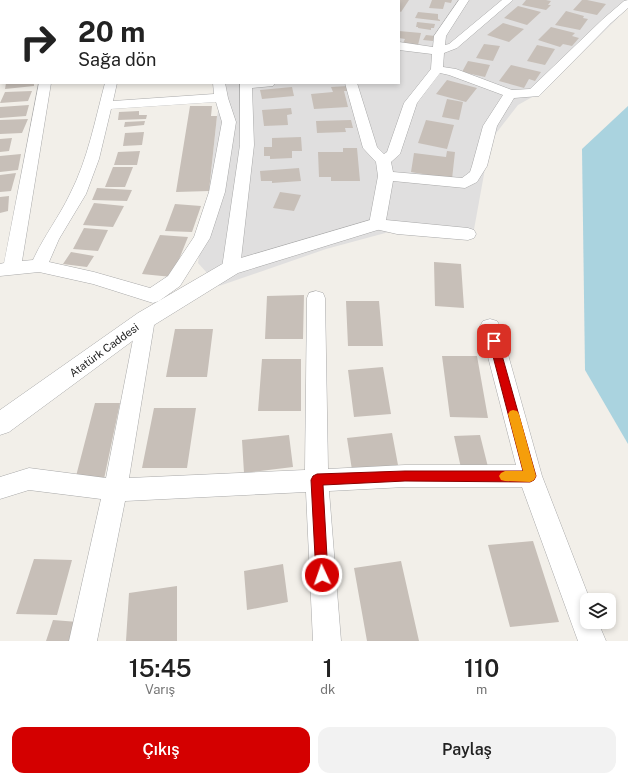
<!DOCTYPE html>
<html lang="tr">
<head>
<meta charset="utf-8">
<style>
  body { margin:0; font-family:"Public Sans",sans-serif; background:#f2f2f2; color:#222; height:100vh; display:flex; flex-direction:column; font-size:15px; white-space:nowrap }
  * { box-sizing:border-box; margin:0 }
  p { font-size:13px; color:#767676 }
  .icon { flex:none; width:22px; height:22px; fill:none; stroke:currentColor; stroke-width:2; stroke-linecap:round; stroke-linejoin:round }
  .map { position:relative; height:641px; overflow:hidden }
  .side { display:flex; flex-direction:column; background:#fff; flex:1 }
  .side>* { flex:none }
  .banner { position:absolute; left:0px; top:0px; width:400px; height:84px; box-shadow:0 2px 6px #0003; background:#fff; color:#222; overflow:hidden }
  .buttons { position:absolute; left:580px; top:593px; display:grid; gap:8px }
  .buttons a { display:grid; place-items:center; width:36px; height:36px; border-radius:8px; background:#fff; box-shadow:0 2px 6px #0003; font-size:20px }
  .pin { position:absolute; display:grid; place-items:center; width:34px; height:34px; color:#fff; margin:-17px; border-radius:8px; box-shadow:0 2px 6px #0006 }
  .me { position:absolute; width:44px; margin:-22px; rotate:357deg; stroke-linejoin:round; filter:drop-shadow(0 0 3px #0008) }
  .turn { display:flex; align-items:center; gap:14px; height:84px; padding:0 12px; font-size:18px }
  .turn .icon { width:52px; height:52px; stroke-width:2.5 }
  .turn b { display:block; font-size:28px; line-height:34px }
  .eta { display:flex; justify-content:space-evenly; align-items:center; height:68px; text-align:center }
  .eta b { font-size:24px; font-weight:600; line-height:28px }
  .action { display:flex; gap:8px; margin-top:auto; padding:8px 12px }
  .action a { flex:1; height:46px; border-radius:12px; background:#d40000; color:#fff; font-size:16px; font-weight:600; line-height:46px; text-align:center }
  .action a+a { background:#f2f2f2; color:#222 }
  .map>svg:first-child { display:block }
  .residential { fill:#e0dfdf }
  .water { fill:#aad3df }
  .building { fill:#c7bfb8 }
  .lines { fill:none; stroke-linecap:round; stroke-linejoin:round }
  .minor-casing { stroke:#a9a9a9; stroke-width:1 }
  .tertiary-casing { stroke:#a9a9a9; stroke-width:1 }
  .minor { fill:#fff; fill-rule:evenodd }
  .tertiary { fill:#fff; fill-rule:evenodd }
  .route { fill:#d40000; stroke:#8a0000 }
  .slow { fill:#f59e0b }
  .labels { text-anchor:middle; stroke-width:4; stroke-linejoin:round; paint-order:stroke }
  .street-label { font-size:11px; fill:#222; stroke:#fff }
</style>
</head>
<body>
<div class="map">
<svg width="628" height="641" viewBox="0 0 628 641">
  <rect width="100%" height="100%" fill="#f2efe9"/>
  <path class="residential" d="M245,0H628V8L543,91L518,105L490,141L473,235L389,232L326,249L219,286L198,263L209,191L217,116L221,98L220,83H399V1H244Z"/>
  <path class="water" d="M628,106V444L585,370L582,149Z"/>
  <path class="building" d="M399,0H409L401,12L399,11Z
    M432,0H452L451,3L445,2L443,9L429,8Z
    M526,0H546L551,1L548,5H551L546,10L522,5Z
    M582,0H587L606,4L597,15L573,10Z
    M518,6L541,12L527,25L504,18Z
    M566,11L584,16L583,18L588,19L580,30L555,25Z
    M418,12L438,14V19L440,20V21L415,18Z
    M417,22L435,24L434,28H431V30L418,28V27H416Z
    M503,23L524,29L509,42L487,35Z
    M551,27L575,33L572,36L579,38L572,46L563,44L560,47L538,40Z
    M399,31L421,33L418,45L403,43L405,39L399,38Z
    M426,35L435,36L433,41L423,40Z
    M484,44L500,46L493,61L476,58Z
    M537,45L555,49L545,65L527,61Z
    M468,61L490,65L485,77L462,72Z
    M511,65L541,72L535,81L529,79L524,88L499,81Z
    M447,80L477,88L466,102L436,94Z
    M6,83H34V86L5,89Z
    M348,86L350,91H344L348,107L314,109L311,94L333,92L331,87Z
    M292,87L294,96L262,99L260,90Z
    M32,91L28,101L0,103L5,92Z
    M447,99L463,102L459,120L442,117Z
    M29,105L26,116L0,118V107Z
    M190,106H212L211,116H217L209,191L176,192Z
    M291,108L292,114L287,115L288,125L264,126L262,110Z
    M139,111V115H147L146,119L118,120L119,112Z
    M28,119L22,133L0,134V120Z
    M351,120L353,128H345L346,132L317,133L316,121Z
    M426,120L454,125L447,149L418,143Z
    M145,121L144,125L124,127L125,122Z
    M144,132L142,145L123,146L125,133Z
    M301,137L302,151H292V158L270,159V156H264V147H272V138Z
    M12,138L9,151L0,152V139Z
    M343,148H357L360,181H331V177H319L318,152H343Z
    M140,151L137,165H114L118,152Z
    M447,151L455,152L452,179L411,172L414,153L446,157Z
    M21,154L18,170L0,172V156Z
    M113,167H133L125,187H105Z
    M299,168L301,181L272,183V181H261L260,171Z
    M16,173L11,191L0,192V175Z
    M97,188L132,190L127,201L92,200Z
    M280,192L301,195L294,211L273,208Z
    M9,196L8,211L0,213V197Z
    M94,203L124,206L113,227L83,225Z
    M175,204L201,206L192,232L165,231Z
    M84,228L108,230L98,251L73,249Z
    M160,235L188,237L172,277L142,274Z
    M71,252L94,256L87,267L63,264Z
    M434,262L461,264L464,308L435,306Z
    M304,295L303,339H265L267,296Z
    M346,301H379L383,346H348Z
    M175,329H213L207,377H166Z
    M442,356H477L488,418L450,417Z
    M262,359H301V411H258Z
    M383,367L391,414L354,417L348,370Z
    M95,403H120L104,479L75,480Z
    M154,408H196L187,468H142Z
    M392,433L398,465L352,470L347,438Z
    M289,435L293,467L244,473L242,440Z
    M480,435L488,467L461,468L454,436Z
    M533,541L559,622L510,627L488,545Z
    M34,559L72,560L57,615L16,614Z
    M401,561L419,641H367L354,568Z
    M283,564L288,602L247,610L244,571Z
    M177,586V641H126L129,593Z
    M53,620L78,622L72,641H46Z"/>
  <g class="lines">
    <g class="minor-casing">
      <path id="minor" d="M59,0H74L59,1Z
        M135,0H146L135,1Z
        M236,0H247L236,1Z
        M255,0H265V1H255Z
        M351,0H361V1H351Z
        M459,0H469L446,36L445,45L449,44L502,0H513L457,48L444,53L443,67L456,69L512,90L530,89L603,19L624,1L628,0V8L611,23L539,96L514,98L497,126L487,166L477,182L465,188L393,181L386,220L468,228L474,230L476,234L474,238L468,240L397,234L371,228L369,224L378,176L376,162L363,148L345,83H357L377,147L384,154L387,152L404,103L431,69L432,54L399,50V42L433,47L434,36ZM440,73L449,75L503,95L483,126L472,166L470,172L462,178L393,172L391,162L400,154L417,103Z
        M0,10H1V16H0Z
        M0,51H1V59H0Z
        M39,83H51L22,261L33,260C44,236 59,217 70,194C88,159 95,120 105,83H117L113,101L214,94L213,83H225L228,98L236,122L225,192L210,238L180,286L159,301L153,303L93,284L39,272L0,276V264L4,263ZM216,102L222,122L209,192L194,237L168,276L150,288L94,272L49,262L59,239L86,194L99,159L111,109Z
        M240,83H275L273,86L252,88L254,145L240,268L237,272L231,274L225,272L222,268L240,145Z
        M316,291L323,293L325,298L328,469L405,465H516L480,326L483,321L490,319L497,321L500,326L542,476L590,600H587V622H598L606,641H578L522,487H405L329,491L341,641H313L306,492L125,501L97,641H69L101,499L29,490L0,499V477L29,468L106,478L137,319L139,314L146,312L153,314L155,319L129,478L305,470L307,298L309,293Z"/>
    </g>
    <g class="tertiary-casing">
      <path id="tertiary" d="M377,218L384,220L387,224L384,228L238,273L154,325L9,432L0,435V410L138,313L224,263Z"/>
    </g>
    <use href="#minor" class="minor"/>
    <use href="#tertiary" class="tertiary"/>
  </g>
  <path class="route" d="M494,337L498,341L536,476L534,480L530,482L405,481L323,485L328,575L326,579L322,581L318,579L316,575L311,480L313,476L317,474L405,471H523L489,341Z"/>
  <path class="slow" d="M513,410L517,411L519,414L536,476L534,480L530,482L505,481L501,480L499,476L501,473L505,471H523L508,414L510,411Z"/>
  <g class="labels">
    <g class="street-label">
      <text transform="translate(104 350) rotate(-36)" y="4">Atatürk Caddesi</text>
    </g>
  </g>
</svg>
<div class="buttons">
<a><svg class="icon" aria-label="layers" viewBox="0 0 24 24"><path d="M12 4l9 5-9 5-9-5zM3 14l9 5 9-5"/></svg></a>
</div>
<div class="pin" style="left:494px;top:341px;background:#d93025"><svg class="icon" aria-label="arrive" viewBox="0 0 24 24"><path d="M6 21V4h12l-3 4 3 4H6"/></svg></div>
<svg class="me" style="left:322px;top:575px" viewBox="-20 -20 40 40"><circle r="17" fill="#d40000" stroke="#fff" stroke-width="3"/><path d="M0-11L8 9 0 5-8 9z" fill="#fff"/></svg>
<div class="banner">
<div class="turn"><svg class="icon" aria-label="right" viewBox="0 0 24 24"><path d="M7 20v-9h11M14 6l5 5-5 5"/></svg><div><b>20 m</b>Sağa dön</div></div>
</div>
</div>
<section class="side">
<div class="eta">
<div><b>15:45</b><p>Varış</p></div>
<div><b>1</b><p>dk</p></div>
<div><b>110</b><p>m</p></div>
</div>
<div class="action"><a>Çıkış</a><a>Paylaş</a></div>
</section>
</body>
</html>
